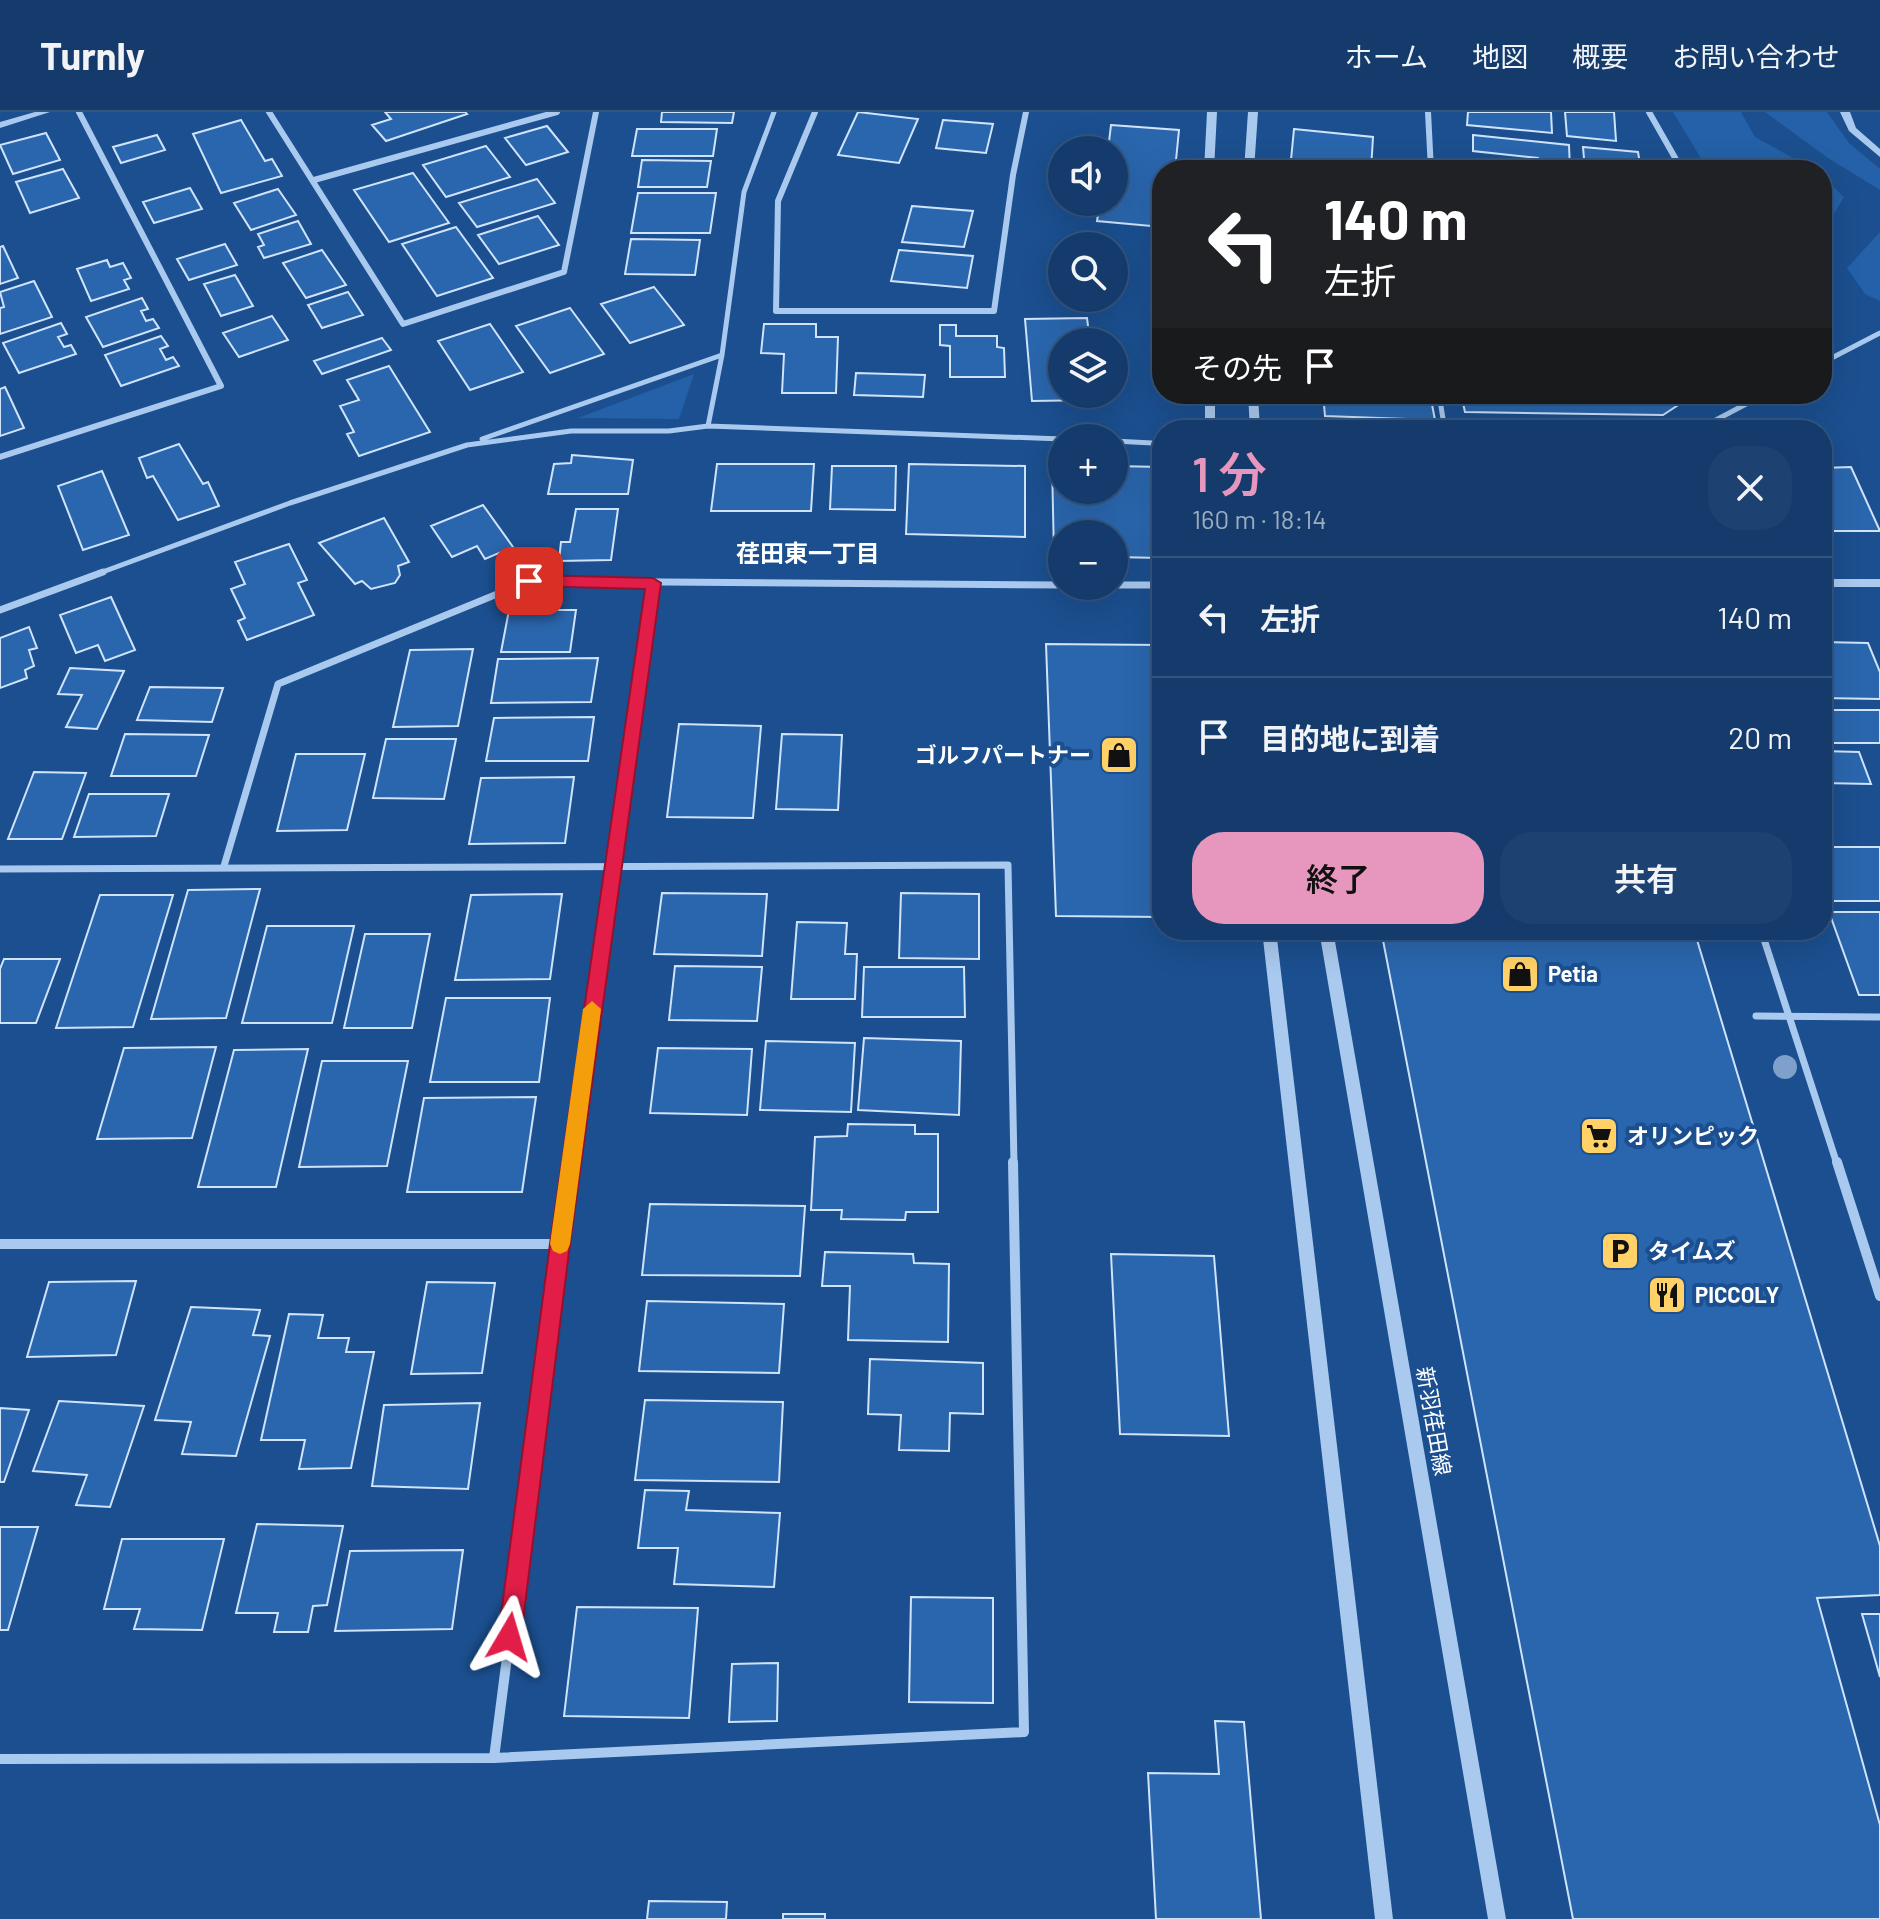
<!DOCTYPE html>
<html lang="ja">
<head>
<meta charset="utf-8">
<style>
  body { margin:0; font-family:Barlow,"Noto Sans JP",sans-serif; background:#1d4271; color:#f1f3f6; height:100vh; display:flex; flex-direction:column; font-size:30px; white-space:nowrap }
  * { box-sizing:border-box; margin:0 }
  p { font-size:26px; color:#9dadc1 }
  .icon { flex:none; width:44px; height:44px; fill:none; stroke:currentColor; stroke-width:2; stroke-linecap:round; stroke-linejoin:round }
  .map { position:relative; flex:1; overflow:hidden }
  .drawer { position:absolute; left:1152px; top:308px; width:680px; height:520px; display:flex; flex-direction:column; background:#143b6b; border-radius:32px; box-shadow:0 8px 32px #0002,0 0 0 2px #33557e }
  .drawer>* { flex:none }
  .hud { position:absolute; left:1152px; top:48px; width:680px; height:244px; border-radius:32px; box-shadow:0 8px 32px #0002,0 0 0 2px #33557e; background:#202124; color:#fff; overflow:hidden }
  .controls { position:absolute; left:1048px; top:24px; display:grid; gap:16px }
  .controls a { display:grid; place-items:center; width:80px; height:80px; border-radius:50%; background:#143b6b; box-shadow:0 8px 32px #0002,0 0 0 2px #33557e; font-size:40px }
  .pin { position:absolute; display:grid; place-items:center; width:68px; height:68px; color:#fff; margin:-34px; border-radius:16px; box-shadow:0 4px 12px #0006 }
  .me { position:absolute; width:88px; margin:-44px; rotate:7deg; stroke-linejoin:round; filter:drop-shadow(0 0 6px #0008) }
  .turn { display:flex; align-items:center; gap:28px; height:168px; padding:0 40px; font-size:36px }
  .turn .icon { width:104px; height:104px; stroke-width:2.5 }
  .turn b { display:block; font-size:56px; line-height:68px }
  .then { display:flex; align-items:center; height:76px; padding:0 40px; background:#0003; gap:16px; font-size:30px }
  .round { display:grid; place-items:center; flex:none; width:84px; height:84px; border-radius:32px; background:#1d4271 }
  .head { display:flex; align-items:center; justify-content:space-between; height:136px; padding:0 40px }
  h1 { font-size:48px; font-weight:600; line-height:60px; color:#e797bd }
  .cta { display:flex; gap:16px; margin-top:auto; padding:16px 40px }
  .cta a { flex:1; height:92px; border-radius:32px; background:#e797bd; color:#111; font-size:32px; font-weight:600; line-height:92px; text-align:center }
  .cta a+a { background:#1d4271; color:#f1f3f6 }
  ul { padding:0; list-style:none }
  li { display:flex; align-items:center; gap:24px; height:120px; padding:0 40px; border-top:2px solid #33557e }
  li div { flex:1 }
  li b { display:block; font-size:30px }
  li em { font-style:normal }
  header { display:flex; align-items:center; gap:48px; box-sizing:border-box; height:112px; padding:0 40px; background:#143b6b; border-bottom:2px solid #33557e }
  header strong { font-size:38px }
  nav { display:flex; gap:44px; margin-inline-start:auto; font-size:28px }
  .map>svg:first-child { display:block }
  .green { fill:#2461a8 }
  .building { fill:#2a66ad; stroke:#cfe3fa; stroke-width:2 }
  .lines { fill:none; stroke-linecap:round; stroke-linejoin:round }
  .pedestrian-tunnel { stroke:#3d69a0; stroke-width:5; stroke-dasharray:5 3; stroke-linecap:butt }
  .pedestrian-far1 { stroke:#a9c9ee; stroke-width:5 }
  .pedestrian { stroke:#a9c9ee; stroke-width:7 }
  .minor-far2 { stroke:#a9c9ee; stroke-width:6 }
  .minor-far1 { stroke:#a9c9ee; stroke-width:7 }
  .minor { stroke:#a9c9ee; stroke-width:10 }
  .tertiary { fill:#a9c9ee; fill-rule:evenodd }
  .tree { fill:#7ea0ca }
  .route { fill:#e11d48; stroke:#92132f; stroke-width:2 }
  .slow { fill:#f59e0b }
  .labels { text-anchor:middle; stroke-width:8; stroke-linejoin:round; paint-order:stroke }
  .poi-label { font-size:22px; font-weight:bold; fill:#fff; stroke:#1b4f8f; text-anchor:start }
  .street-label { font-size:22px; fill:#fff; stroke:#1b4f8f }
  .neighbourhood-label { font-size:24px; font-weight:bold; fill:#fff; stroke:#1b4f8f }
</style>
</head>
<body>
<header>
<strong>Turnly</strong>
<nav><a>ホーム</a><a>地図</a><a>概要</a><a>お問い合わせ</a></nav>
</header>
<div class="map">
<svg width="1880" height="1807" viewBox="0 0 1880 1807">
  <rect width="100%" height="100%" fill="#1b4f8f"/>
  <path class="green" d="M1673,0H1741L1755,25L1815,58H1708Z
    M1765,0H1827L1849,31L1880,57V78L1828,46Z
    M1822,64L1844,85L1822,122Z
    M1880,120V189L1865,182L1847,156Z
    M694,262L679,307L578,306Z"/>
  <path class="building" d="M385,0H465L467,2L386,29L372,13L391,7Z
    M662,0H734L732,11L661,10Z
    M858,0L918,7L899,51L838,43Z
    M1468,0H1551L1552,21L1467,13Z
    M1565,0H1614L1616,29L1567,24Z
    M241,8L265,49L272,47L282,64L221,81L193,22Z
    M943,8L993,12L986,41L936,36Z
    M1111,13L1179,18L1175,58H1162V115L1097,109L1100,90H1114V38H1108Z
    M547,14L568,40L526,53L505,26Z
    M637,17H717L713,44H632Z
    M1294,17L1373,25L1371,58H1290Z
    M46,21L60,48L13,62L0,33Z
    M157,23L165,38L121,51L113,35Z
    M1473,23L1569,33L1570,58L1539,57L1538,46L1473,39Z
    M486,34L510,65L446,85L423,53Z
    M1583,35L1638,40L1641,58H1585Z
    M642,48L711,49L707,75H638Z
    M63,57L79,86L30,101L16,70Z
    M413,61L449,111L389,130L354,78Z
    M537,67L555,91L477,115L459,91Z
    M190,76L202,97L154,111L143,90Z
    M278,77L296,103L251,118L234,91Z
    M638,81H716L710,121H631Z
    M912,94L973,99L964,135L902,130Z
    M538,104L559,133L499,152L478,123Z
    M298,109L311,132L264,146L258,135L264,133L258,122Z
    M456,115L493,166L437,184L402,132Z
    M631,127L700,128L695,163L625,162Z
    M225,132L237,153L189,168L177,147Z
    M3,134L18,166L0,172V135Z
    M322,138L346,173L306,186L283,151Z
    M899,138L973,144L967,176L891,169Z
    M107,148L110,155L123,151L131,166L124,168L129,177L91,189L77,157Z
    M235,163L253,194L221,204L204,172Z
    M34,169L52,205L0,222V196L4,195L0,180Z
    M654,175L684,213L630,231L601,192Z
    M348,180L363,203L322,216L308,193Z
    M142,186L148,197L141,199L146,209L153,207L159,216L103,235L86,205Z
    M570,196L604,242L550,261L516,214Z
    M272,204L288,228L239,245L223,221Z
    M1087,206L1090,230H1062V282H1096V288L1032,289L1025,207Z
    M61,211L67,222L58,225L64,235L71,233L76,242L19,261L3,231Z
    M490,212L523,260L470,278L438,229Z
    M764,212H816V225H838L836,281H782L784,242L761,241Z
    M940,213H956V224H997V235L1004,236L1005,265H950V234L940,233Z
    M161,224L168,234L160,237L166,248L173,245L179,254L121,274L105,243Z
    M382,226L391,238L322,262L314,249Z
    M389,254L430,320L359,344L347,322L354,320L340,294L359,288L347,268Z
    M856,261L925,263L923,285L854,283Z
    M5,275L24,316L0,324V277Z
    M1323,282H1430L1435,308L1325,304Z
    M1461,282H1695L1663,303L1465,300Z
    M179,332L203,372L208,370L219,394L178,408L153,364L147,366L139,346Z
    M572,343L633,348L628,382H548L554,352L571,351Z
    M717,352H814L811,399H711Z
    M909,352L1025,354V425L906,422Z
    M1052,353H1062V378H1114V354L1162,355V446L1114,445V422H1062V444L1054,443Z
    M832,354H896L895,398L830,397Z
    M1851,355L1880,419H1822V356Z
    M102,359L129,423L83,438L58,374Z
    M483,393L513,435L485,447L477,434L452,445L431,414Z
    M576,397H618L611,448L559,449L561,430H570Z
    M384,406L409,450L398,454L400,463L395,471L371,477L362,469L355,472L319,431Z
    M289,432L307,468L298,471L314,503L247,528L238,509L245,506L231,477L245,472L235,450Z
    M111,485L135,538L105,549L98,533L76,541L60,503Z
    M509,498H576L570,540H501Z
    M29,515L37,536L29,538L34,554L25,558L27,566L0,576V526Z
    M1822,530L1868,531L1880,560V587L1822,586Z
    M1046,532L1162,533V805L1056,804Z
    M473,537L458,614L393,615L410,538Z
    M598,546L591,590L491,591L498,547Z
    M70,556L124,559L97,617L66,615L82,583L58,582Z
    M150,575L223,576L212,610L137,608Z
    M1822,598H1880V631H1822Z
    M594,605L588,649H486L494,606Z
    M679,612L761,614L753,706L667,705Z
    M125,622L209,623L196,664H111Z
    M782,622L842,623L838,698L776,697Z
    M386,627H456L444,687L373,686Z
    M1822,639L1859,640L1871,672L1822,671Z
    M296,642H365L347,718L277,719Z
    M34,660L86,661L62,727H8Z
    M574,665L565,731L469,732L481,666Z
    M89,682H169L156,724L74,725Z
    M1822,735H1880V789H1824Z
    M260,777L226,906L151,907L188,778Z
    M662,781L767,782L762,844L654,842Z
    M901,781L979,782V847L899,846Z
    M562,782L550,867L455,868L471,783Z
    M100,783H173L133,915L56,916Z
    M1829,800H1880V883H1859Z
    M797,810L847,811L845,842H857L855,887H791Z
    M267,814H354L332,911H242Z
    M1381,818H1694L1880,1434V1483L1817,1486L1880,1713V1807H1573Z
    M365,822H430L412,916H344Z
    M4,847H60L36,911H0V857Z
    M675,854L762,855L757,909L669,908Z
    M864,855H964L965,905H862Z
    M446,886H550L539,970H430Z
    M864,926L961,929L959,1003L858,998Z
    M766,929L855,931L851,1000L760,998Z
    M216,935L192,1026L97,1027L124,936Z
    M658,936L752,937L747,1003L650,1001Z
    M308,937L276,1075H198L234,938Z
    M322,949H408L387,1054L299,1055Z
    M536,985L522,1080H407L424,986Z
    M848,1012L915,1013V1022H938V1100H906L905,1108L841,1107L842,1098H811L815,1025L847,1024Z
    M650,1092L805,1094L800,1164L642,1163Z
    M825,1140L913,1142L914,1151L949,1152L948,1230L848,1228L850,1174H822Z
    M1111,1142L1214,1144L1229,1324L1120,1322Z
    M136,1169L116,1243L27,1245L49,1170Z
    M427,1170L495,1171L482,1261L411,1262Z
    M647,1189L784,1192L779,1261L639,1259Z
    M191,1195L260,1198L253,1223L270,1224L236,1344L182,1342L191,1310L155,1308Z
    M289,1202L323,1203L318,1226H349L346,1240H374L351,1356L299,1357L305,1328H261Z
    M870,1247L983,1251V1302L950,1301L949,1339L899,1338L901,1303L868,1302Z
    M645,1288L783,1290L779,1370L635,1368Z
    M59,1289L144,1294L110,1395L76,1393L87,1363L33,1359Z
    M480,1291L468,1377L372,1374L384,1293Z
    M0,1296L29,1298L4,1370H0Z
    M645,1378L689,1379L686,1398L780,1401L774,1475L674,1472L678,1436H638Z
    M257,1412L343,1414L327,1493L313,1494L308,1520H274L278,1501H236Z
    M0,1415H38L8,1518H0Z
    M122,1427H224L202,1518L134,1517L140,1497H104Z
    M463,1438L452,1517L335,1519L350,1439Z
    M911,1485L993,1486V1591L909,1590Z
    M577,1495L698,1496L689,1606L564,1604Z
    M1862,1502H1880V1565Z
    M778,1551L777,1609L729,1610L732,1552Z
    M1215,1609L1244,1610L1261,1807H1156L1148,1661L1219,1662Z
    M649,1789L727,1790L726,1807H647Z
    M783,1802H825V1807H783Z"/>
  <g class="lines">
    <path class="pedestrian-tunnel" d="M1152,331H1162"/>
    <path class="pedestrian-far1" d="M1822,251L1880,221
      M1439,282L1444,313L1533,318
      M708,314L722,243L744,80L774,0
      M1697,318L1765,282
      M482,327L722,243
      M1114,329L1152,331
      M97,462L290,391L467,333L571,319H669L708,314L1062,327"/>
    <path class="pedestrian" d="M0,498L103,460
      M1756,904L1880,905"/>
    <path class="minor-far2" d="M269,0L403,212L564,160L596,0
      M815,0L778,89L776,199H994L1013,63L1026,0
      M1428,0L1431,58
      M1649,0L1682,58
      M314,68L557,0
      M0,345L221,274L79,0"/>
    <path class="minor-far1" d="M1114,473H1162
      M224,754L278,572L529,469L1062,473
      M0,757L1008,753L1014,1052
      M1761,818L1837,1052
      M571,1052L653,471"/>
    <path class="minor" d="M1837,1050L1880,1184
      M0,1132H560
      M494,1646L571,1050
      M0,1647L494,1646L1024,1620L1013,1050"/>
    <path class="tertiary" d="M35,0H50L0,16V10Z
      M1207,0H1217L1214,58H1204Z
      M1248,0H1258L1254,58H1244Z
      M1840,0H1850L1856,16L1880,37V45L1849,19Z
      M1205,282H1215V318H1205Z
      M1248,282H1258L1260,318H1250Z
      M1822,467H1880V475H1822Z
      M1262,818H1276L1393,1807H1375Z
      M1319,818H1333L1506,1807H1488Z"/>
  </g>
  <circle class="tree" cx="1785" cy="955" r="12"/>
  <path class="route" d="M529,463L653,466L661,471L570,1132L521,1525L517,1533L509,1536L501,1533L498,1525L550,1132L645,477L529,474L521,469Z"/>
  <path class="slow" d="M592,889L601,897L570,1132L567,1139L560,1142L553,1139L550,1132L583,897Z"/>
  <defs>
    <g id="shop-square" transform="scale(2)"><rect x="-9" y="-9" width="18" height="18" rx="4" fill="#ffd166" stroke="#1b4f8f"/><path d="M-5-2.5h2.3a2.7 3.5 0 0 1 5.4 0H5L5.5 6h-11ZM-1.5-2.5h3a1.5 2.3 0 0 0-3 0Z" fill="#111"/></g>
    <g id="supermarket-square" transform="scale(2)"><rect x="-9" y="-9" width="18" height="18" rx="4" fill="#ffd166" stroke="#1b4f8f"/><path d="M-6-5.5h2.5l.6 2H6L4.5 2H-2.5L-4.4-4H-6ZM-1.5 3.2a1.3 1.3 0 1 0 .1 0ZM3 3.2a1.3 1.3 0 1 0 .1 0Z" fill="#111"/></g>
    <g id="parking-square" transform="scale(2)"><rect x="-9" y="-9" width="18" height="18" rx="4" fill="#ffd166" stroke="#1b4f8f"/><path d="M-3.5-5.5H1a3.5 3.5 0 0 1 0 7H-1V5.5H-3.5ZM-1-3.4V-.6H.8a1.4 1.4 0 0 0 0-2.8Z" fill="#111"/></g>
    <g id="restaurant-square" transform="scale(2)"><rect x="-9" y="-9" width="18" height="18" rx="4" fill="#ffd166" stroke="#1b4f8f"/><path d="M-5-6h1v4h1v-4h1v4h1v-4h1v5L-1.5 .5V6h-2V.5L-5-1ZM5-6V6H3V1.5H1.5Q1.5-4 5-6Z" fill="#111"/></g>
  </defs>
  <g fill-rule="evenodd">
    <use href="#shop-square" x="1119" y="643"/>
    <use href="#shop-square" x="1520" y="862"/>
    <use href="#supermarket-square" x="1599" y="1024"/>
    <use href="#parking-square" x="1620" y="1139"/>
    <use href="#restaurant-square" x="1667" y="1183"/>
  </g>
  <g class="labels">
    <g class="poi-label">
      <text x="1091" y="651" text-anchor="end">ゴルフパートナー</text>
      <text x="1548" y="870">Petia</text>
      <text x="1627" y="1032">オリンピック</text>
      <text x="1648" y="1147">タイムズ</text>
      <text x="1695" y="1191">PICCOLY</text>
    </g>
    <g class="street-label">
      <text transform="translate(1434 1309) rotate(80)" y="8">新羽荏田線</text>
    </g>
    <g class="neighbourhood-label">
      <text x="808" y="450">荏田東一丁目</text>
    </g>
  </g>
</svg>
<div class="controls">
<a><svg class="icon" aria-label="sound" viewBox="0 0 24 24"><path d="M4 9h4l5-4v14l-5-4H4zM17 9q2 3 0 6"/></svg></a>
<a><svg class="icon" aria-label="search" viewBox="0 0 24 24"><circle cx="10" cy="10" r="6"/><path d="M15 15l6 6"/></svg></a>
<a><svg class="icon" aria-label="layers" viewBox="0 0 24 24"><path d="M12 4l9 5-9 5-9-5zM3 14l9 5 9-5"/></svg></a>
<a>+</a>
<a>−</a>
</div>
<div class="pin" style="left:529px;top:469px;background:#d93025"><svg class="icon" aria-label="arrive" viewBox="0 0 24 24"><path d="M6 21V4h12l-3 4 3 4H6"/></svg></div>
<svg class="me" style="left:509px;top:1525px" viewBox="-20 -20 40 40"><path d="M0-17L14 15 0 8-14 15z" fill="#e11d48" stroke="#fff" stroke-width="4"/></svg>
<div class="hud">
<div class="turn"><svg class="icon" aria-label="left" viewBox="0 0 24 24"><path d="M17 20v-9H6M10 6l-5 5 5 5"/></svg><div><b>140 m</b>左折</div></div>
<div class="then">その先<svg class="icon" aria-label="arrive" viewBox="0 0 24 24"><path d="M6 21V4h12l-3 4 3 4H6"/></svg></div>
</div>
<section class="drawer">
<div class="head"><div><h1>1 分</h1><p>160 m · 18:14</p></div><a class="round"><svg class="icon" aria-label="close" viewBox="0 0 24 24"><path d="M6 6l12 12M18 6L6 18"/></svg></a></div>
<ul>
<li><svg class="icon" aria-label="left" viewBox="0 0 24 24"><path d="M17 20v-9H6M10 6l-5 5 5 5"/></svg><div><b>左折</b></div><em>140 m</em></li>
<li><svg class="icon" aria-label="arrive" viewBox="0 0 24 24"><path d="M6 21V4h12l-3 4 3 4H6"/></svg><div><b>目的地に到着</b></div><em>20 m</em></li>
</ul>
<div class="cta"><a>終了</a><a>共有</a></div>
</section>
</div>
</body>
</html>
